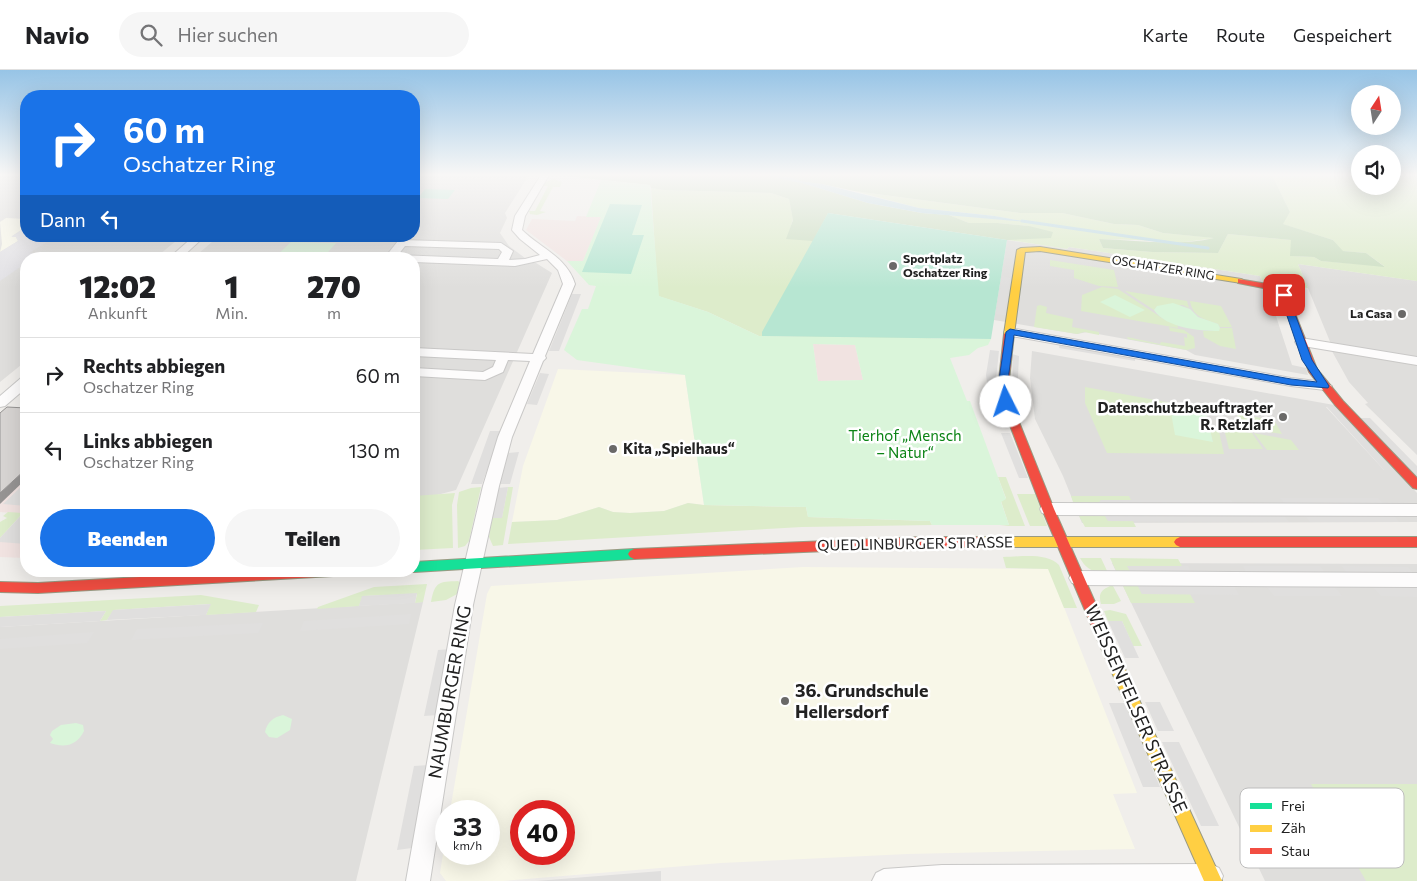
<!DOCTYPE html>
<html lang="de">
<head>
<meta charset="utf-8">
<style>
  body { margin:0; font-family:Commissioner,sans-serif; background:#f6f6f6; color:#202124; height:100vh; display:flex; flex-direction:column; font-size:19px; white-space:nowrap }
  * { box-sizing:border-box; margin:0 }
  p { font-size:16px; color:#757577 }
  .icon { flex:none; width:28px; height:28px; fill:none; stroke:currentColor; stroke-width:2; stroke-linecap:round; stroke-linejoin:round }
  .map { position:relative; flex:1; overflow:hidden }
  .side { position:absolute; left:20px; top:182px; width:400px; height:325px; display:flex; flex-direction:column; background:#fff; border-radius:20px; box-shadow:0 5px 20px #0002 }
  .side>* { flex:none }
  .top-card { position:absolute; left:20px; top:20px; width:400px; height:152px; border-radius:20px; box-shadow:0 5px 20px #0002; background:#1a73e8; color:#fff; overflow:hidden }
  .needle { width:32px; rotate:12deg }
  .buttons { position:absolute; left:1351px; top:15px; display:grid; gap:10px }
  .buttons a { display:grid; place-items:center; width:50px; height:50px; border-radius:50%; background:#fff; box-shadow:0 5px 20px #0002; font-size:25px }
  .speed { position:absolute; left:435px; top:730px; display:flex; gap:10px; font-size:25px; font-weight:700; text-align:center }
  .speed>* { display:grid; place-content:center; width:65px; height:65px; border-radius:50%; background:#fff; box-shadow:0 5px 20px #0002; line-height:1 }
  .speed small { font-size:12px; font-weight:400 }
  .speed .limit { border:8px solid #d22; background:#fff; color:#111 }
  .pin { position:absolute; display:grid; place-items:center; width:42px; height:42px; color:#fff; margin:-21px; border-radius:10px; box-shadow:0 2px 8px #0006 }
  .me { position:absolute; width:55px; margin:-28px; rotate:356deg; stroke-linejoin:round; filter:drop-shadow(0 0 4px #0008) }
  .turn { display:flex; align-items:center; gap:18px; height:105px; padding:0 20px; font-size:22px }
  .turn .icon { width:65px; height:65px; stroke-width:2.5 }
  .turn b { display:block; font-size:35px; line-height:42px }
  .then { display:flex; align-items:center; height:48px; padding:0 20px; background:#0003; gap:10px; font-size:19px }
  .eta { display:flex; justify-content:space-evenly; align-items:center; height:85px; text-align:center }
  .eta b { font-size:30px; font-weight:800; line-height:35px }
  .action { display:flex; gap:10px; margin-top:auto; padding:10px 20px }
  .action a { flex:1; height:58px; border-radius:30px; background:#1a73e8; color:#fff; font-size:20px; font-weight:800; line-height:58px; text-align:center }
  .action a+a { background:#f6f6f6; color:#202124 }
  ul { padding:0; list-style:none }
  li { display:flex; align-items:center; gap:15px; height:75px; padding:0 20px; border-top:1px solid #e0e0e0 }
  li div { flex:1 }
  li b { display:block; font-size:19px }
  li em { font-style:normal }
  header { display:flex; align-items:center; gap:30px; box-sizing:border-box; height:70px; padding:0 25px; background:#fff; border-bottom:1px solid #e0e0e0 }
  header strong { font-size:24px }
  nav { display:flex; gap:28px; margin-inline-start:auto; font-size:18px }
  .search { width:350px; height:45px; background:#f6f6f6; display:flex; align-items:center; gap:12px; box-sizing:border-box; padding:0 18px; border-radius:28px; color:#757577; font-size:19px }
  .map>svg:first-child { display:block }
  .residential { fill:#dfdedc }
  .commercial { fill:#f1e3e1 }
  .education { fill:#f8f7e8; fill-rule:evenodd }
  .grass { fill:#ddeccb }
  .forest { fill:#cbdec1 }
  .park { fill:#daf5da; fill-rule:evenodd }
  .pitch { fill:#b7e6d2 }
  .parking { fill:#e0dfde }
  .plaza { fill:#e2e1e5 }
  .water { fill:#bfdbe3 }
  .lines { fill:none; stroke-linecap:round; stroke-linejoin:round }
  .stream { stroke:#bfdbe3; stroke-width:3 }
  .street-casing { stroke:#c9c8c7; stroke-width:2 }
  .fast-casing { stroke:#999a82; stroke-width:2 }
  .slow-casing { stroke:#999a82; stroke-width:2 }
  .jam-casing { stroke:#999a82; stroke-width:2 }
  .street { fill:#fdfcfc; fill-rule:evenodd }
  .fast { fill:#16e098; fill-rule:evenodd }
  .slow { fill:#ffcf43; fill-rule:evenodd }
  .jam { fill:#f24e42; fill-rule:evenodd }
  .shaded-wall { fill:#969493 }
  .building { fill:#d7d4d2; stroke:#969493 }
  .route { fill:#1a73e8; stroke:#114b97 }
  .poi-dot { fill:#6a6968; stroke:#fff; stroke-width:2 }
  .labels { text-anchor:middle; stroke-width:5; stroke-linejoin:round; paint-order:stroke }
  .far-poi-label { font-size:12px; font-weight:bold; fill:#222; stroke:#fff; text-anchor:start }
  .far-street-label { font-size:12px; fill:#222; stroke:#fff }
  .poi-label { font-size:15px; font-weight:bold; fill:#222; stroke:#fff; text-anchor:end }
  .park-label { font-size:15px; fill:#0c8416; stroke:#fff }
  .street-label { font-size:15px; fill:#222; stroke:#fff }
  .near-poi-label { font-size:18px; font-weight:bold; fill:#222; stroke:#fff; text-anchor:start }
  .near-street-label { font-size:18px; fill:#222; stroke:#fff }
  .key { fill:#fff; stroke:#bdbdbd; stroke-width:1 }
  .key-label { font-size:14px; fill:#222 }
</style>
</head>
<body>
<header>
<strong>Navio</strong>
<div class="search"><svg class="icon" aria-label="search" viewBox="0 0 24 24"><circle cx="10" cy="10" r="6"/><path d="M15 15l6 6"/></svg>Hier suchen</div>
<nav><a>Karte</a><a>Route</a><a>Gespeichert</a></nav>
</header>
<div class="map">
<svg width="1417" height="811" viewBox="0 0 1417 811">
  <rect width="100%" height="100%" fill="#f0eeeb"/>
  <path class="residential" d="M0,105H26V166H182L154,189H26V291L0,312Z
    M414,105H529L505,143L507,148L500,163L509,176L529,191L536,193L552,203L456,420L414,431L416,397L414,393V189H192L219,166H414Z
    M1007,170L1067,179L1069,177L1260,206L1262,211L1275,213L1284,238L1273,237L1292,295L1306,298L1308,305L1195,285L1186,280L1087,262L1077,264L994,250Z
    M1298,194L1417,211V385L1365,334L1368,333L1349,312L1328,274H1331Z
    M1032,281L1334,335L1335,337H1326L1384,400H1396L1417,423V452L1082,453L1063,406L1035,349L1030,308Z
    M1112,493L1417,494V811H1265Z
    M423,532L356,811H0V557Z"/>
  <path class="commercial" d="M577,146L602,147L583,191H567L526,160L532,149L575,151Z
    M813,274L855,275L863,310L818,311Z
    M26,340V488L0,487V468L23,444L0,442V353Z"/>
  <path class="education" d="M6,148L26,149V157L12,166L16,167L18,171L0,182L2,174L0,152Z
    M558,299L685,305L704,435L688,433L664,441L630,443L613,442L599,437L557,450L512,452L523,396Z
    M803,497L1049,499L1137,723L1113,724L1135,779L907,784L721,793L503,811H446L440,803L446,765V784H489V741H450L487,524L491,516ZM521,741H564V784H521Z"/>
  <path class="grass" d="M1272,105H1360V116H1392L1393,105H1417V211L1298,194L1308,218L1262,211L1260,206L1069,177L1067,179L970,164L1007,170L1029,156L998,153H969L949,145L1021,151L995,146L919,138L854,121L1020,143H1062L1114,154L1138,155L1163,163L1217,168L1176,173L1137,170L1099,169L1103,178L1152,182L1218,183L1228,164L1291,170V186L1314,187L1321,191L1384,196L1366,183L1342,181L1333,170L1282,154L1290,142Z
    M554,109L562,112L560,117H553L540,141L546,142L537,145L530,144L529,141H535L548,116H543L545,112Z
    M651,118L664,120L771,123L789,129L793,149L787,169L828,143L931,269L759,266L708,242L658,226Z
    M1050,190L1114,200L1118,217L1099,216L1074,208V200L1050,196Z
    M1102,217L1118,219L1165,250L1177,254L1178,258L1081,241L1082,225Z
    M1125,221L1187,231L1189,238L1183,235L1157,236L1154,240Z
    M1190,231L1221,236L1232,257H1220L1218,254C1204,249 1193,247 1190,231Z
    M1040,235L1047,237L1046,243L1073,249L1072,257L1099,262V265L1084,262L1077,264L1034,257L1037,236Z
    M1169,257L1184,260L1194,267L1195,278L1187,280L1128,269L1127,267L1160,274L1161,272L1185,276L1184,267L1187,268V264L1170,261Z
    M1220,258H1232L1236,279L1220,276L1204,267L1203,261H1218Z
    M1085,317L1204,339L1206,343L1171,337L1213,372L1210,360L1219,361L1224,384L1107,383L1085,333Z
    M1237,344L1274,350L1282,364L1233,357L1231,350L1239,351Z
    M1224,359L1252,363L1263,379H1229Z
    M1254,363L1291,370L1299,380H1267Z
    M998,407H1006L1025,456H1000L1009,455L1001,431L1006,428Z
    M481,417L469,471L465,476L458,478L457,435L459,422L471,418Z
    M508,417H513L503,475L493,476L489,467L491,448L502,447Z
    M455,423L452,435L453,478L414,480V426Z
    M1017,424H1035L1047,456H1030Z
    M1071,426H1129L1131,430H1101L1097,435H1074Z
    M688,433L704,435L806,437L808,447L930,451L932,455L802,457L508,474L512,452L557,450L599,437L613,442L630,443L664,441Z
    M8,442L23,443L0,468V452L7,448L3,446Z
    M1078,444H1104L1108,451H1133L1136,457H1085Z
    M1003,487C1019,487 1047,482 1059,495L1077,538H1064L1048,499L1006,498Z
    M1080,488H1101L1109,505C1095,502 1087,501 1080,488Z
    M1110,488L1178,489L1182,496H1128L1132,505H1118Z
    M458,511L462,514L459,523L446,530L431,532C435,511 439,512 458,511Z
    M427,514L423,532L415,533L417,524L363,526L359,536L317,539L318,537L374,517Z
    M1110,516H1113L1121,531L1114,534H1101C1098,524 1101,520 1110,516Z
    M1123,516H1138L1142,524H1190L1195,533H1131Z
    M201,525L259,535L256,542L206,545L210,534L114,540L107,550L100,551L106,541L0,547V536Z
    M1110,540L1126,544L1142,576H1133L1122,551H1108L1104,541Z
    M1311,714H1417V811H1366Z"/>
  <path class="forest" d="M558,105H1272L1290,142L1283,154L1333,170L1343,181L1366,183L1385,197L1321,191L1314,187L1290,186L1291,170L1228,164L1218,183L1152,182L1103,178L1099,169C1137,170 1176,177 1214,168L1163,163L1138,155L1114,154L1062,143H1020L854,121L822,114L796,111L868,133L922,143L949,145L969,153H998L1029,156L1053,162L1051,168L1007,170L828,143L813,171L786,169L793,150L789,129L771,123L663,120L651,118L650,115Z"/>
  <path class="park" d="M601,110L650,115L659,226L708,242L759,266L991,269L988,275L978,278L969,285L950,288L967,331H970L1006,429L1001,432L1009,455H932L930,451L808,447L806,437L704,435L685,305L577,290L564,280L582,239H588L596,216L589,215L567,191H583L601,147H586ZM813,274L855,275L863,310L818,311Z
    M291,172L336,173L322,189L274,188Z
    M1115,225L1145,240L1130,247L1100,232Z
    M1173,233L1190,239L1198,247L1218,254L1220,258L1219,261C1199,261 1166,258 1154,240L1157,236Z
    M1170,337L1206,343L1213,372L1175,365Z
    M283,645L292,649L290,660L277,668L269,667L265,662C267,652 274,647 283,645Z
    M76,653L83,655L84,661C77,676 64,678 50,673L53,669L50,665L52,661L61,655Z"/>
  <path class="pitch" d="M425,119L455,120L448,129L418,128Z
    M610,134L642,135L632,165H644L631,204L582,202Z
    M828,143L1007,170L991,269L762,266V262Z"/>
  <path class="parking" d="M1002,206L1010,208L1004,245L996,244Z
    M572,224H581L559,281H549Z
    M1060,273L1135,287V291L1059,278Z
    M990,280L999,281L996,309L1001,341H991L989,328L986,305Z
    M1012,284L1019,286L1018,307L1023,341L1014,340Z
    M540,303L549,304L537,335L527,334Z
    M1326,336L1335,337L1396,400H1384Z
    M1359,348H1370L1417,396V407Z
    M490,361H501L482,414H471Z
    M1001,363H1010L1028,408H1019Z
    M519,382L510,414H499L508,383Z
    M26,412V436L3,434Z
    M508,417L502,448H491L498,418Z
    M1280,428H1378L1385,435H1286Z
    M1101,430H1231L1235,435H1097Z
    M26,440V474L0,472V468Z
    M1104,444H1283L1289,452L1108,451Z
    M1304,444H1393L1399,452H1310Z
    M1127,496H1188L1193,505H1132Z
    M1243,496H1320L1327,506L1248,505Z
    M1342,496L1408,497L1416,506H1349Z
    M1138,516H1234L1239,525L1142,524Z
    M1267,517H1335L1342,526H1274Z
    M1373,517H1417V527L1381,526Z
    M417,523L415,533L359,536L362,526Z
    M211,534L206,545L107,550L113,540Z
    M106,541L100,551L0,557V547Z
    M411,544L409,554L300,561L304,551Z
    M1108,551H1122L1139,588H1125Z
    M263,553L258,563L131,570L137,559Z
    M94,562L87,573L0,579V569Z
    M450,579L438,645L424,646L438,580Z
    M1145,632H1160L1174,661H1158Z
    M1109,633H1125L1160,717H1143Z
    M1162,672H1179L1219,756H1201Z
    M429,695L412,778L397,780L414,696Z
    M661,801V811H536Z"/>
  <path class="plaza" d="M26,157V166H63L47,172L29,183L39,184L26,189V193L0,211V182L18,171L16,167H11Z"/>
  <path class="water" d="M792,110L822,114L919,138L995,146L1028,152L922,143L868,133Z"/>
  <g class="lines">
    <path class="stream" d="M772,105L798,111
      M1022,151L1208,178"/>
    <g class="street-casing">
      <path id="street" d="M541,105H549L525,146L522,160C540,178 567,187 575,214L545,286L546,288L543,291L512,367L499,416L473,535L430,811H406L455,535L483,416L498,367L530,291L508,290L503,302L485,310L414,306V298L483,302L493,297L496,290L414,286V278L533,284L563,214L558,200L547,189L515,196L414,192V189H389L386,186L398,171L402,170L501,173L513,181L509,190L525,189L540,185L520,169L512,160L515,146ZM405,176L499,179L502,182L498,189L398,185Z
        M194,166H205L180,189H168Z
        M1010,258L1291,308L1325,312L1332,316L1325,320L1291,316L1006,265L1004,262L1006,259Z
        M1301,268L1417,287V295L1297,275L1295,272L1297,269Z
        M26,307V318L5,336L0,337V326L21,308Z
        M1048,433L1417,434V446L1048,445L1042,443L1040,439L1042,435Z
        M1078,501L1417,503V517L1078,515L1072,513L1069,508L1072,503Z
        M1211,794L1219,798L1223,806L1221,811H872L876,803L884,799L942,795Z"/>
    </g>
    <g class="fast-casing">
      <path id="fast" d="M634,479L638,481L640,484L638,487L634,489L414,502L412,501H414V492Z"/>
    </g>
    <g class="slow-casing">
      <path id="slow" d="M1040,177L1241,209L1245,211L1241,213L1040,181L1025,182L1014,264L1009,267L1006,266L1004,264L1017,180L1021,178Z
        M980,467H1180L1184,469L1186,472L1184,475L1180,477H980L976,475L974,472L976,469Z
        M1102,558L1107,560L1109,564L1222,811H1204L1095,564L1097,560Z"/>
    </g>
    <g class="jam-casing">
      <path id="jam" d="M1238,209L1279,216L1287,223L1317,299L1343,331L1417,408V419L1413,418L1335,335L1309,302L1280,226L1273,220L1238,213Z
        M1009,261L1014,264L1009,310L1011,332L1054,439L1109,564L1107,568L1102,570L1097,568L1095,564L1042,439L1001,332L999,310L1004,264Z
        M922,467H980L984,469L986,472L984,475L980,477H922L634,489L630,487L628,484L630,481L634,479Z
        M1180,467H1417V477H1180L1176,475L1174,472L1176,469Z
        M243,501H339L337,504L333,506L38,523L0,522V512L38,513Z"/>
    </g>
    <use href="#street" class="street"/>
    <use href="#fast" class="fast"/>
    <use href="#slow" class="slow"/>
    <use href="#jam" class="jam"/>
  </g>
  <path class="shaded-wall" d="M26,399V409L0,434V423Z"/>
  <path class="building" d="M7,337L26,338V345L24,347H26V399L0,423V343Z"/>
  <linearGradient id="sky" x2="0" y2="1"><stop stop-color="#97c4e6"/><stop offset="0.48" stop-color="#f8f7f6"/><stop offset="1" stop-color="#f8f7f6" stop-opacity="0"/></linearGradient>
  <rect width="1417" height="218" fill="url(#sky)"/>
  <path class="route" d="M1281,223L1288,225L1312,290L1329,316L1328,318L1291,315L1014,265L1008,310L1011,332L1006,336L1001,332L999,310L1006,262L1010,259L1291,309L1317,312L1302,290L1280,225Z"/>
  <g class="poi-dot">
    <circle cx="893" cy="196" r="5"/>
    <circle cx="1402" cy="244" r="5"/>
    <circle cx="1283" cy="347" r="5"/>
    <circle cx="613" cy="379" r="5"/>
    <circle cx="785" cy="631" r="5"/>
  </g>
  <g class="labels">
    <g class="far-poi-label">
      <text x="903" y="193">Sportplatz<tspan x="903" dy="14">Oschatzer Ring</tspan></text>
      <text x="1392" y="248" text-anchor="end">La Casa</text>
    </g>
    <g class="far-street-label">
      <text transform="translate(1163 198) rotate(9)" y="4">OSCHATZER RING</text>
    </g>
    <g class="poi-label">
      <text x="1273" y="343">Datenschutzbeauftragter<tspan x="1273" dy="17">R. Retzlaff</tspan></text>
      <text x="623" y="384" text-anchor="start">Kita „Spielhaus“</text>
    </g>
    <g class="park-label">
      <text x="905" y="371">Tierhof „Mensch<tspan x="905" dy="17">– Natur“</tspan></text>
    </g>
    <g class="street-label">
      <text transform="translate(915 474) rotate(-1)" y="5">QUEDLINBURGER STRASSE</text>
    </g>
    <g class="near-poi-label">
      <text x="795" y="627">36. Grundschule<tspan x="795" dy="21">Hellersdorf</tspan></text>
    </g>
    <g class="near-street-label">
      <text transform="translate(450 622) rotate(-80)" y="6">NAUMBURGER RING</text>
      <text transform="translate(1136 639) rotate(66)" y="6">WEISSENFELSER STRASSE</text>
    </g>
  </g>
  <rect x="1240" y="718" width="164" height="80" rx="8" class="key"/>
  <rect x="1250" y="733" width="22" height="6" fill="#16e098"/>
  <rect x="1250" y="755" width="22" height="7" fill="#ffcf43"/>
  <rect x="1250" y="778" width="22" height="6" fill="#f24e42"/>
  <g class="key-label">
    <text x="1281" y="741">Frei</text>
    <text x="1281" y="763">Zäh</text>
    <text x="1281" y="786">Stau</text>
  </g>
</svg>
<div class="buttons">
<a><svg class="needle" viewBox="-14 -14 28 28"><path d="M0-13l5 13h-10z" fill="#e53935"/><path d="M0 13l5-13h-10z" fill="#757577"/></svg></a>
<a><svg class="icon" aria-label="sound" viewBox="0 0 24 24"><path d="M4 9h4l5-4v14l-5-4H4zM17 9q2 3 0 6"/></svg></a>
</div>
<div class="speed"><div>33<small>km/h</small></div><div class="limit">40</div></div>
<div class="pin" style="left:1284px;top:225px;background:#d93025"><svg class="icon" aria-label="arrive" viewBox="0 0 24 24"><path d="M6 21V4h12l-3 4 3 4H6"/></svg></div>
<svg class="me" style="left:1006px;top:332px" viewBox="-20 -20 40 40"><circle r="19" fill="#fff"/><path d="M0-13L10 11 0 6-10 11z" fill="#1a73e8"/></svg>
<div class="top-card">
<div class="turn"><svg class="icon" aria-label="right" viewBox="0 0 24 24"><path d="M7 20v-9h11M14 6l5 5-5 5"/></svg><div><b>60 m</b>Oschatzer Ring</div></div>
<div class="then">Dann<svg class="icon" aria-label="left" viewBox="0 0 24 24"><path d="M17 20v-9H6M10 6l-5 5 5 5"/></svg></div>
</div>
<section class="side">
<div class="eta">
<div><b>12:02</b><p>Ankunft</p></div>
<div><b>1</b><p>Min.</p></div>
<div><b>270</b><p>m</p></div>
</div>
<ul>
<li><svg class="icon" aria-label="right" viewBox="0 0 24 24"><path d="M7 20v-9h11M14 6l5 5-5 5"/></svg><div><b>Rechts abbiegen</b><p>Oschatzer Ring</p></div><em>60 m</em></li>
<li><svg class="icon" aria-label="left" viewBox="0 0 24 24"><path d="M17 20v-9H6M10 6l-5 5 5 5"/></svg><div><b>Links abbiegen</b><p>Oschatzer Ring</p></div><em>130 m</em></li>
</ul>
<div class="action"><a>Beenden</a><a>Teilen</a></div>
</section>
</div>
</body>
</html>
